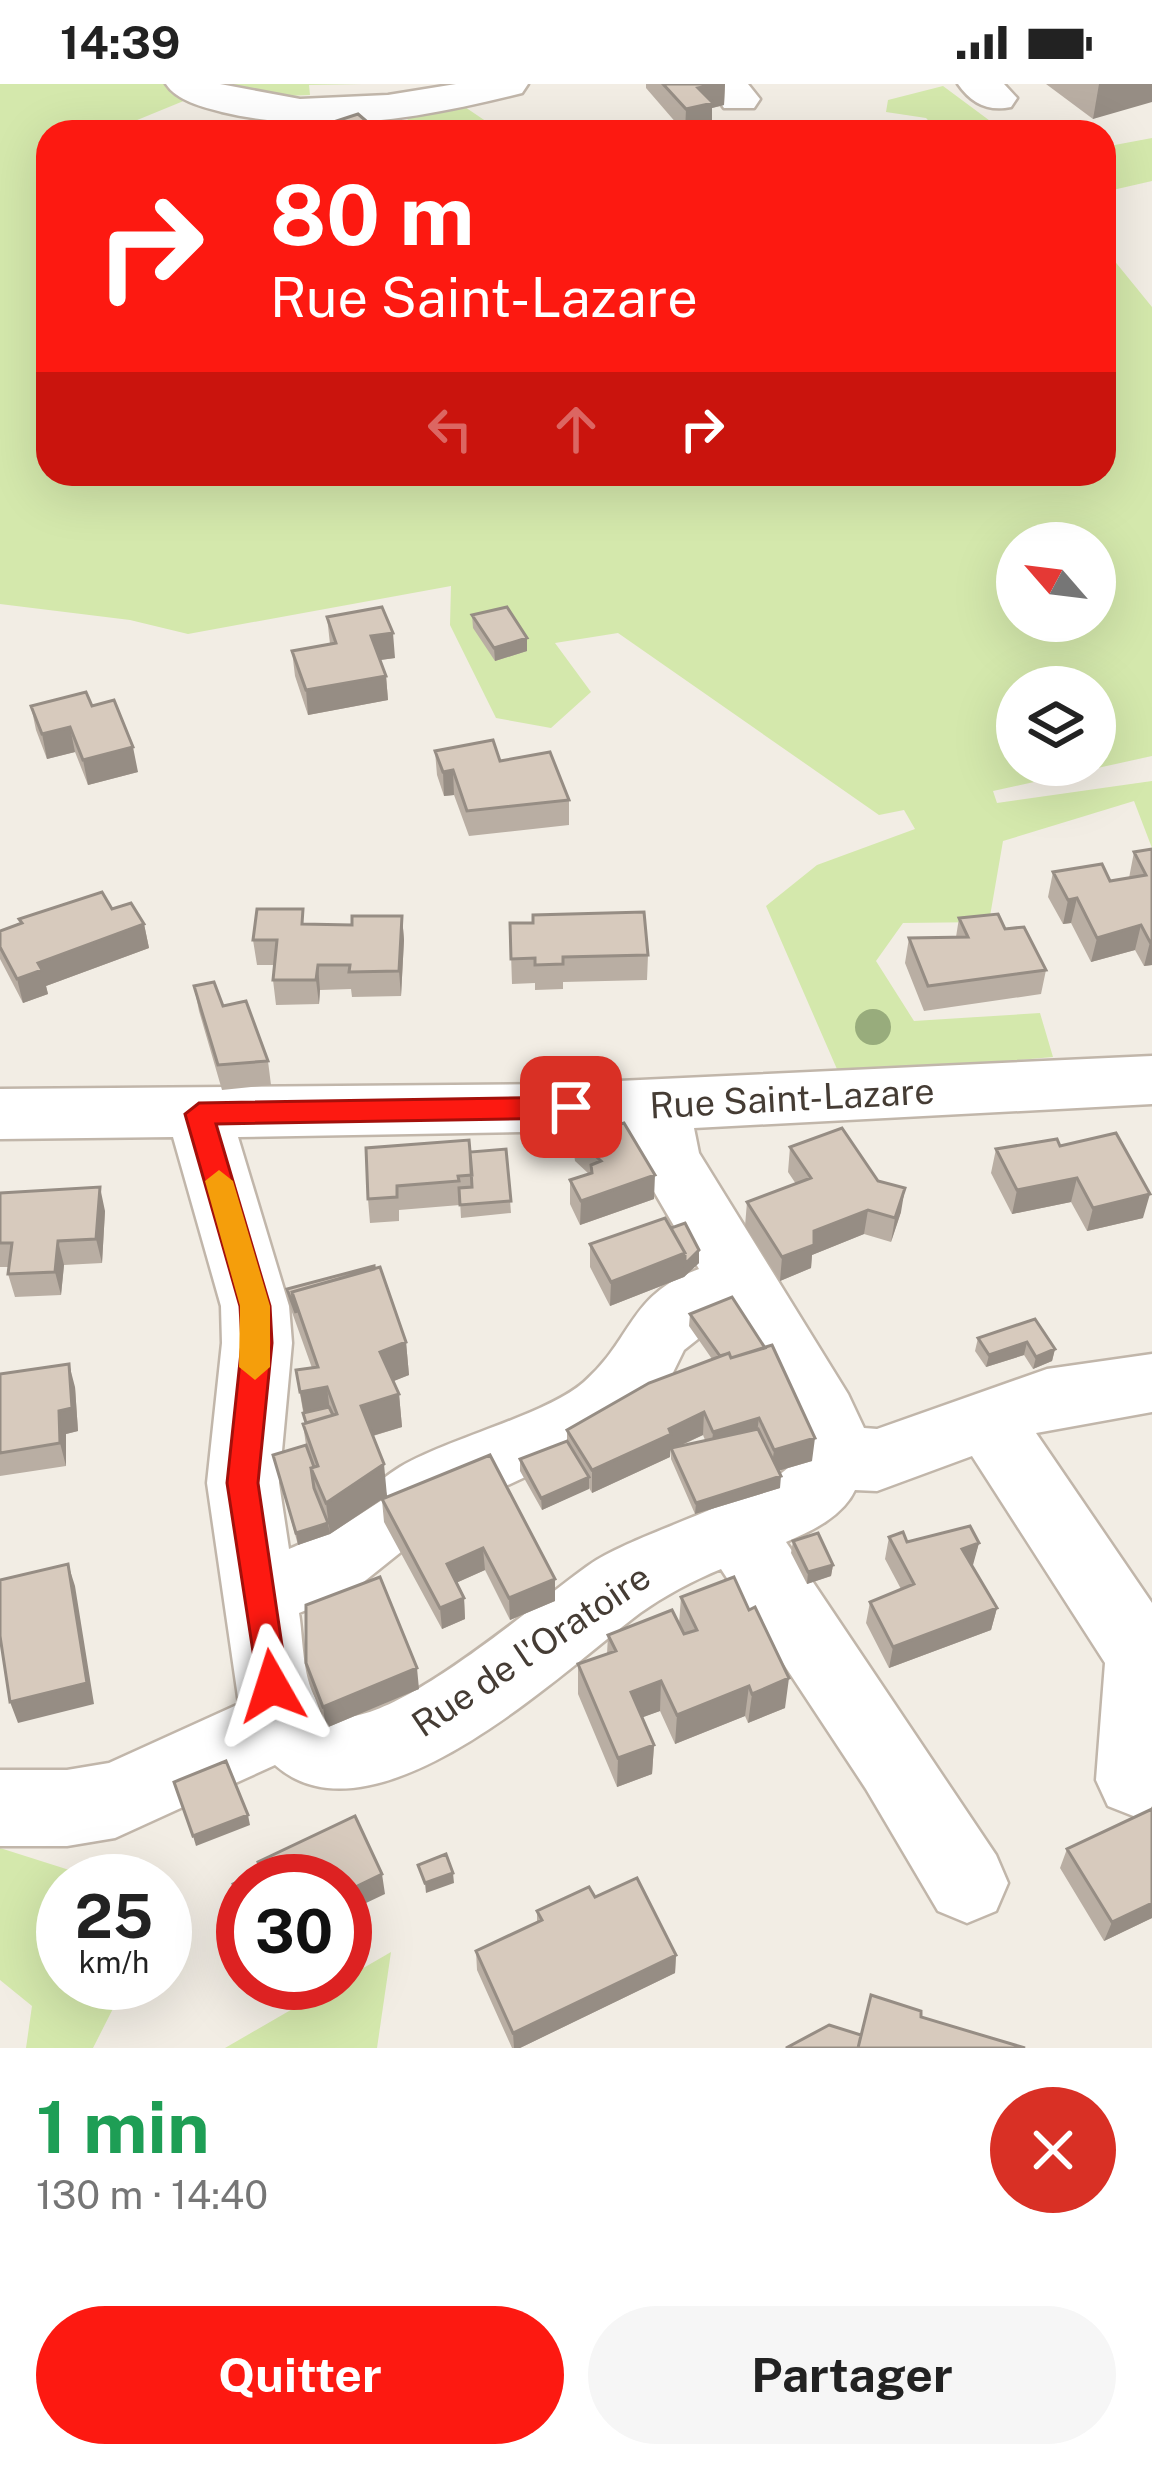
<!DOCTYPE html>
<html lang="fr">
<head>
<meta charset="utf-8">
<style>
  body { margin:0; font-family:"Public Sans",sans-serif; background:#f6f6f6; color:#222; height:100vh; display:flex; flex-direction:column; font-size:45px; white-space:nowrap }
  * { box-sizing:border-box; margin:0 }
  p { font-size:39px; color:#767676 }
  .icon { flex:none; width:66px; height:66px; fill:none; stroke:currentColor; stroke-width:2; stroke-linecap:round; stroke-linejoin:round }
  .map { position:relative; height:1964px; overflow:hidden }
  .sheet { display:flex; flex-direction:column; background:#fff; flex:1 }
  .sheet>* { flex:none }
  .guide { position:absolute; left:36px; top:36px; width:1080px; height:366px; border-radius:36px; box-shadow:0 12px 48px #0002; background:#fd1911; color:#fff; overflow:hidden }
  .needle { width:78px; rotate:298deg }
  .controls { position:absolute; left:996px; top:438px; display:grid; gap:24px }
  .controls a { display:grid; place-items:center; width:120px; height:120px; border-radius:50%; background:#fff; box-shadow:0 12px 48px #0002; font-size:60px }
  .speed { position:absolute; left:36px; top:1770px; display:flex; gap:24px; font-size:60px; font-weight:700; text-align:center }
  .speed>* { display:grid; place-content:center; width:156px; height:156px; border-radius:50%; background:#fff; box-shadow:0 12px 48px #0002; line-height:1 }
  .speed small { font-size:30px; font-weight:400 }
  .speed .limit { border:18px solid #d22; background:#fff; color:#111 }
  .pin { position:absolute; display:grid; place-items:center; width:102px; height:102px; color:#fff; margin:-51px; border-radius:24px; box-shadow:0 6px 18px #0006 }
  .me { position:absolute; width:132px; margin:-66px; rotate:354deg; stroke-linejoin:round; filter:drop-shadow(0 0 9px #0008) }
  .turn { display:flex; align-items:center; gap:42px; height:252px; padding:0 36px; font-size:54px }
  .turn .icon { width:156px; height:156px; stroke-width:2.5 }
  .turn b { display:block; font-size:84px; line-height:102px }
  .lanes { display:flex; align-items:center; height:114px; padding:0 36px; background:#0003; justify-content:center; gap:60px; direction:ltr }
  .lanes .off { opacity:.35 }
  .round { display:grid; place-items:center; flex:none; width:126px; height:126px; border-radius:63px; background:#f6f6f6 }
  .headline { display:flex; align-items:center; justify-content:space-between; height:204px; padding:0 36px }
  h1 { font-size:72px; font-weight:700; line-height:90px; color:#1e9e55 }
  .primary-button { display:flex; gap:24px; margin-top:auto; padding:24px 36px }
  .primary-button a { flex:1; height:138px; border-radius:72px; background:#fd1911; color:#fff; font-size:48px; font-weight:700; line-height:138px; text-align:center }
  .primary-button a+a { background:#f6f6f6; color:#222 }
  .status { display:flex; justify-content:space-between; align-items:center; height:84px; padding:0 60px; background:#fff; direction:ltr }
  .status svg { height:33px; fill:currentColor }
  .map>svg:first-child { display:block }
  .green { fill:#d4e8ac; fill-rule:evenodd }
  .lines { fill:none; stroke-linecap:round; stroke-linejoin:round }
  .minor-casing { stroke:#c1b6aa; stroke-width:5 }
  .minor { fill:#fff; fill-rule:evenodd }
  .tree { fill:#98ac7c }
  .wall { fill:#b9aea3; fill-rule:evenodd }
  .shaded-wall { fill:#968d84 }
  .building { fill:#d7cabd; stroke:#968d84; stroke-width:3 }
  .route { fill:#fd1911; stroke:#a4100b; stroke-width:3 }
  .slow { fill:#f59e0b }
  .labels { text-anchor:middle; stroke-width:12; stroke-linejoin:round; paint-order:stroke }
  .street-label { font-size:36px; fill:#453c34; stroke:#fff }
</style>
</head>
<body>
<div class="status"><b>14:39</b><svg viewBox="0 0 49 12"><path d="M0 12V9h3v3zM5 12V6h3v6zM10 12V3h3v9zM15 12V0h3v12zM26 1h20v11H26zM47 4h2v5h-2z"/></svg></div>
<div class="map">
<svg width="1152" height="1964" viewBox="0 0 1152 1964">
  <rect width="100%" height="100%" fill="#f2ede4"/>
  <path class="green" d="M0,0H362L309,1L310,11L186,16L108,48H48V390H1104V164L1152,223V672L993,707L997,719L1152,697V764L1134,717L1003,757L989,838L903,839L876,877L914,937L1040,929L1053,973L840,992L766,822L817,781L915,745L904,726L879,731L618,549L555,559L591,608L551,644L496,634L450,541L451,502L188,550L130,536L0,520ZM1017,459H1095V537H1017ZM1017,603H1095V681H1017Z
    M943,2L1005,48H939L926,34L886,28L888,16Z
    M456,17L502,48H430L396,29Z
    M1152,54V97L1104,108V63Z
    M0,1764L85,1791L89,1797H63V1899H126L93,1964H26L32,1922L0,1896Z
    M391,1868L377,1964H225Z"/>
  <g class="lines">
    <g class="minor-casing">
      <path id="minor" d="M166,0H220L300,15L388,11L456,0H528L522,9C423,34 323,52 222,28C203,23 177,17 166,0Z
        M707,0H748L760,15L754,24H724Z
        M958,0H1004L1017,14L1011,23C988,28 971,19 958,0Z
        M1152,972V1020L694,1044L699,1069L848,1310L864,1344L877,1345L1047,1285L1152,1270V1328L1036,1349L1152,1519V1727L1136,1733L1108,1722L1096,1696L1105,1579L972,1372L877,1407L855,1406C843,1432 812,1447 786,1458L996,1771L1008,1799L996,1827L967,1839L938,1827L866,1705L721,1485C694,1496 664,1512 640,1529C563,1587 374,1769 275,1681L115,1754L67,1762H0V1686H67L109,1679L239,1620L207,1399L222,1259L221,1222L173,1053L0,1055V1005L554,1000ZM630,1046L634,1073L699,1185C628,1211 634,1254 584,1298C546,1331 449,1354 400,1383C362,1406 331,1449 289,1465L279,1399L292,1259L289,1222L238,1053ZM727,1232C742,1257 810,1353 793,1378C768,1413 634,1449 589,1481C545,1511 384,1653 332,1630C301,1616 304,1557 299,1529L351,1508L452,1427L630,1344L661,1313L684,1266Z"/>
    </g>
    <use href="#minor" class="minor"/>
  </g>
  <circle class="tree" cx="873" cy="943" r="18"/>
  <path class="wall" d="M646,0H725L724,21L712,24V43L684,48L646,4Z
    M1046,0H1152L1093,35Z
    M472,531L527,567L495,577L473,544Z
    M327,533L395,574L380,576L386,592L388,616L308,631L295,592L292,567L330,560Z
    M31,622H92L138,688L88,701L75,668L47,675L36,646Z
    M435,667L500,677L569,716V741L469,752L454,711L444,712L437,691Z
    M1152,765V881L1144,882L1135,866L1091,878L1071,839L1063,840L1048,813L1053,788L1110,797L1129,794L1134,768Z
    M112,825L144,840L149,864L46,902L48,910L23,919L0,875V847L21,840L19,835Z
    M402,832L404,856L401,912L352,913L351,905L320,906L319,920L276,921L273,896L274,881H257L253,856L305,840L352,841Z
    M959,834L1005,845L1046,886L1041,910L924,927L905,879L909,854L956,853Z
    M510,839L648,871L647,896L563,898V905L535,906V899L512,900Z
    M194,902L223,922L268,977L271,1001L222,1006L199,927Z
    M570,1038L654,1115L580,1141L570,1120V1096L589,1090L575,1077Z
    M1060,1062L1143,1134L1087,1147L1071,1118L1012,1130L991,1089L996,1065Z
    M790,1063L901,1128L891,1158L864,1150L812,1171L811,1184L780,1197L745,1142L747,1118L796,1100L788,1088Z
    M506,1065L511,1129L461,1134L460,1116V1121L399,1126V1137L370,1139L368,1115L470,1068Z
    M0,1109L105,1127L102,1179L64,1181L61,1211L15,1213L8,1190L9,1183H0Z
    M671,1144L699,1166V1179L684,1193L610,1222L590,1183V1160Z
    M287,1205L406,1258L409,1291L393,1297L399,1310L402,1343L373,1352L387,1412L384,1414L490,1371L555,1517L510,1536L485,1486L456,1499L464,1514L465,1535L442,1545L384,1438L382,1416L330,1450L298,1461L273,1371L306,1361L303,1340L305,1339L296,1286L312,1284L288,1217Z
    M690,1230L812,1377L778,1387L780,1404L695,1430L671,1375V1366L670,1373L592,1409L589,1404L542,1426L520,1387V1375L567,1357V1346L712,1275L689,1242ZM703,1351L705,1356L680,1362Z
    M1035,1235L1055,1265L1052,1277L1033,1285L1024,1271L986,1283L975,1267L978,1254Z
    M0,1290L75,1303L78,1347L66,1350V1382L0,1392Z
    M889,1453L907,1458L979,1459L972,1481L997,1524L991,1546L889,1584L866,1539L870,1518L901,1505L885,1475Z
    M793,1457L833,1481L831,1492L807,1500L791,1469Z
    M681,1513L785,1624L748,1639L745,1632L675,1660L660,1627L642,1633L654,1661L652,1690L617,1703L578,1610V1580L607,1570L608,1551L679,1540Z
    M306,1579L419,1605L326,1644L310,1600Z
    M1152,1722V1834L1104,1857L1060,1784L1067,1765L1150,1726Z
    M595,1813L676,1871L675,1889L520,1964H512L477,1886L476,1867L537,1838V1827Z"/>
  <path class="shaded-wall" d="M717,0H725L724,21L712,24V43L685,48L686,25L698,4Z
    M1099,0H1152V18L1093,35Z
    M393,549L395,574L373,577L371,552Z
    M527,554V567L495,577L494,564Z
    M386,592L388,616L308,631L306,606Z
    M70,643L75,668L47,675L42,650Z
    M133,663L138,688L88,701L83,676Z
    M453,686L454,711L444,712L443,688Z
    M1077,814L1071,839L1063,840L1068,816Z
    M402,832L404,856L401,912L399,887Z
    M144,840L149,864L46,902L48,910L23,919L17,895L38,879Z
    M1141,841L1135,866L1091,878L1097,854Z
    M1152,857V881L1144,882L1150,858Z
    M318,881L320,906L319,920L316,896Z
    M655,1091L654,1115L580,1141L581,1117Z
    M1077,1094L1071,1118L1012,1130L1017,1106Z
    M100,1103L105,1127L102,1179L96,1155Z
    M905,1104L901,1128L891,1158L895,1134Z
    M1150,1110L1143,1134L1087,1147L1093,1124Z
    M868,1126L864,1150L812,1171L811,1184L780,1197L782,1173L814,1147Z
    M58,1157L64,1181L61,1211L55,1188Z
    M699,1166V1179L684,1193L610,1222L611,1198L685,1169Z
    M406,1258L409,1291L384,1301L380,1268Z
    M1027,1258L1024,1271L986,1283L989,1271Z
    M1055,1265L1052,1277L1033,1285L1036,1273Z
    M69,1280L75,1303L78,1347L66,1350V1382L60,1359L59,1327Z
    M327,1303L331,1335L306,1341L300,1308Z
    M399,1310L402,1343L365,1354L361,1322Z
    M704,1328L703,1351L670,1366V1373L592,1409V1386L669,1345Z
    M759,1334L756,1357L711,1370L713,1348Z
    M815,1354L812,1377L771,1389L774,1366Z
    M384,1380L387,1412L330,1450L326,1419Z
    M781,1392L780,1404L695,1430L696,1419Z
    M589,1393V1405L542,1426L541,1414Z
    M328,1439L330,1450L298,1461L296,1449Z
    M979,1459L973,1481L957,1487L962,1465Z
    M483,1464L485,1486L449,1502L447,1480Z
    M68,1480L75,1502L94,1620L18,1639L10,1618Z
    M833,1481L831,1492L807,1500L808,1488Z
    M555,1495V1517L510,1536L509,1514Z
    M464,1514L465,1535L442,1545L440,1524Z
    M997,1524L991,1546L889,1584L893,1563Z
    M417,1584L419,1605L326,1644L323,1623Z
    M789,1594L785,1624L748,1639L752,1610Z
    M661,1597L660,1627L630,1638L631,1608Z
    M749,1602L745,1632L675,1660L677,1631Z
    M654,1661L652,1690L617,1703L618,1674Z
    M248,1731L250,1741L196,1762L193,1752Z
    M453,1789L454,1799L426,1809L425,1799Z
    M382,1790L385,1810L345,1829V1808Z
    M1152,1819V1834L1104,1857L1112,1838Z
    M676,1871L675,1889L520,1964H514L513,1949Z"/>
  <path class="building" d="M663,0H717L698,4L713,19L686,25Z
    M358,30L379,48H303Z
    M382,523L393,549L371,552L386,592L306,606L292,567L336,559L327,533Z
    M507,523L527,554L494,564L472,531Z
    M86,608L92,622L114,616L133,663L83,676L70,643L42,650L31,622Z
    M493,656L500,677L550,668L569,716L467,727L453,686L443,688L435,667Z
    M1152,765V857L1150,858L1141,841L1097,854L1077,814L1068,816L1053,788L1102,780L1110,797L1146,791L1134,768Z
    M102,808L112,825L131,819L144,840L38,879L42,886L17,895L0,863V847L22,839L19,835Z
    M257,825H303L302,840L352,841V832H402L399,887L349,888L350,881H318L316,896H273L277,856H253Z
    M644,828L648,871L563,873V880L535,881V874L511,875L510,839H533V831Z
    M998,830L1005,845L1024,843L1046,886L928,902L909,854L968,853L959,834Z
    M214,898L223,922L246,917L268,977L218,981L194,902Z
    M612,1033L618,1041L575,1053V1065L570,1038Z
    M624,1039L655,1091L581,1117L570,1096L592,1089L591,1081L601,1077L575,1053Z
    M842,1044L878,1097L905,1104L895,1134L868,1126L814,1147V1161L782,1173L747,1118L811,1094L790,1063Z
    M1116,1049L1150,1110L1093,1124L1077,1094L1017,1106L996,1065L1057,1055L1060,1062Z
    M469,1056L472,1091L458,1092L459,1097L397,1102V1113L368,1115L366,1064Z
    M506,1065L511,1117L460,1121L459,1104L472,1103L470,1068Z
    M100,1103L96,1155L58,1157L55,1188L8,1190L12,1159H0V1109Z
    M665,1134L685,1169L611,1198L590,1160Z
    M685,1139L699,1166L685,1180V1169L671,1144Z
    M374,1182V1185L292,1208L296,1229L287,1205Z
    M380,1183L406,1258L380,1268L399,1310L361,1322L384,1380L326,1419L311,1384L318,1382L303,1340L337,1330L327,1303L300,1308L296,1286L318,1283L292,1208Z
    M732,1213L765,1264L731,1274L729,1269L720,1272L690,1230Z
    M1035,1235L1055,1265L1036,1273L1027,1258L989,1271L978,1254Z
    M772,1261L815,1354L774,1366L759,1334L713,1348L704,1328L669,1345L671,1350L592,1386L567,1346L649,1299L729,1269L731,1274Z
    M69,1280L72,1324L59,1327L60,1359L0,1369V1290Z
    M329,1323L333,1331L306,1339L303,1329Z
    M758,1345L781,1392L696,1419L671,1364Z
    M567,1357L589,1393L541,1414L520,1375Z
    M306,1361L314,1383L311,1384L314,1404L328,1439L296,1449L273,1371Z
    M490,1371L555,1495L509,1514L483,1464L447,1480L464,1514L440,1524L382,1415Z
    M970,1442L979,1459L962,1465L997,1524L893,1563L870,1518L914,1500L889,1453L903,1448L907,1458Z
    M818,1449L833,1481L808,1488L793,1457Z
    M68,1480L87,1599L10,1618L0,1552V1496Z
    M380,1493L417,1584L323,1623L306,1579V1521Z
    M734,1493L749,1526L755,1523L789,1594L752,1610L749,1602L677,1631L661,1597L631,1608L654,1661L618,1674L578,1580L616,1567L608,1551L672,1526L684,1550L697,1546L681,1513Z
    M226,1677L248,1731L193,1752L174,1698Z
    M1152,1725V1819L1112,1838L1067,1765Z
    M355,1732L382,1790L345,1808V1797H243V1823L233,1800L262,1787L258,1778Z
    M446,1770L453,1789L425,1799L418,1781Z
    M637,1794L676,1871L513,1949L476,1867L542,1836L537,1827L589,1803L595,1813Z
    M871,1911L921,1927V1933L1025,1964H858Z
    M829,1941L861,1951L858,1964H786Z"/>
  <path class="route" d="M571,1013L585,1023L571,1034L216,1040L270,1222L272,1259L258,1399L288,1602L284,1613L272,1617L260,1613L227,1399L242,1259L240,1222L185,1030L199,1019Z"/>
  <path class="slow" d="M219,1086L233,1097L270,1222V1283L255,1296L239,1283L240,1222L205,1097Z"/>
  <g class="labels">
    <g class="street-label">
      <text transform="translate(792 1014) rotate(-3)" y="13">Rue Saint-Lazare</text>
      <text transform="translate(531 1566) rotate(-34)" y="13">Rue de l'Oratoire</text>
    </g>
  </g>
</svg>
<div class="controls">
<a><svg class="needle" viewBox="-14 -14 28 28"><path d="M0-13l5 13h-10z" fill="#e53935"/><path d="M0 13l5-13h-10z" fill="#767676"/></svg></a>
<a><svg class="icon" aria-label="layers" viewBox="0 0 24 24"><path d="M12 4l9 5-9 5-9-5zM3 14l9 5 9-5"/></svg></a>
</div>
<div class="speed"><div>25<small>km/h</small></div><div class="limit">30</div></div>
<div class="pin" style="left:571px;top:1023px;background:#d93025"><svg class="icon" aria-label="arrive" viewBox="0 0 24 24"><path d="M6 21V4h12l-3 4 3 4H6"/></svg></div>
<svg class="me" style="left:272px;top:1602px" viewBox="-20 -20 40 40"><path d="M0-17L14 15 0 8-14 15z" fill="#fd1911" stroke="#fff" stroke-width="4"/></svg>
<div class="guide">
<div class="turn"><svg class="icon" aria-label="right" viewBox="0 0 24 24"><path d="M7 20v-9h11M14 6l5 5-5 5"/></svg><div><b>80 m</b>Rue Saint-Lazare</div></div>
<div class="lanes"><svg class="icon off" aria-label="left" viewBox="0 0 24 24"><path d="M17 20v-9H6M10 6l-5 5 5 5"/></svg><svg class="icon off" aria-label="ahead" viewBox="0 0 24 24"><path d="M12 20V5M6 11l6-6 6 6"/></svg><svg class="icon" aria-label="right" viewBox="0 0 24 24"><path d="M7 20v-9h11M14 6l5 5-5 5"/></svg></div>
</div>
</div>
<section class="sheet">
<div class="headline"><div><h1>1 min</h1><p>130 m · 14:40</p></div><a class="round" style="background:#d93025;color:#fff"><svg class="icon" aria-label="close" viewBox="0 0 24 24"><path d="M6 6l12 12M18 6L6 18"/></svg></a></div>
<div class="primary-button"><a>Quitter</a><a>Partager</a></div>
</section>
</body>
</html>
